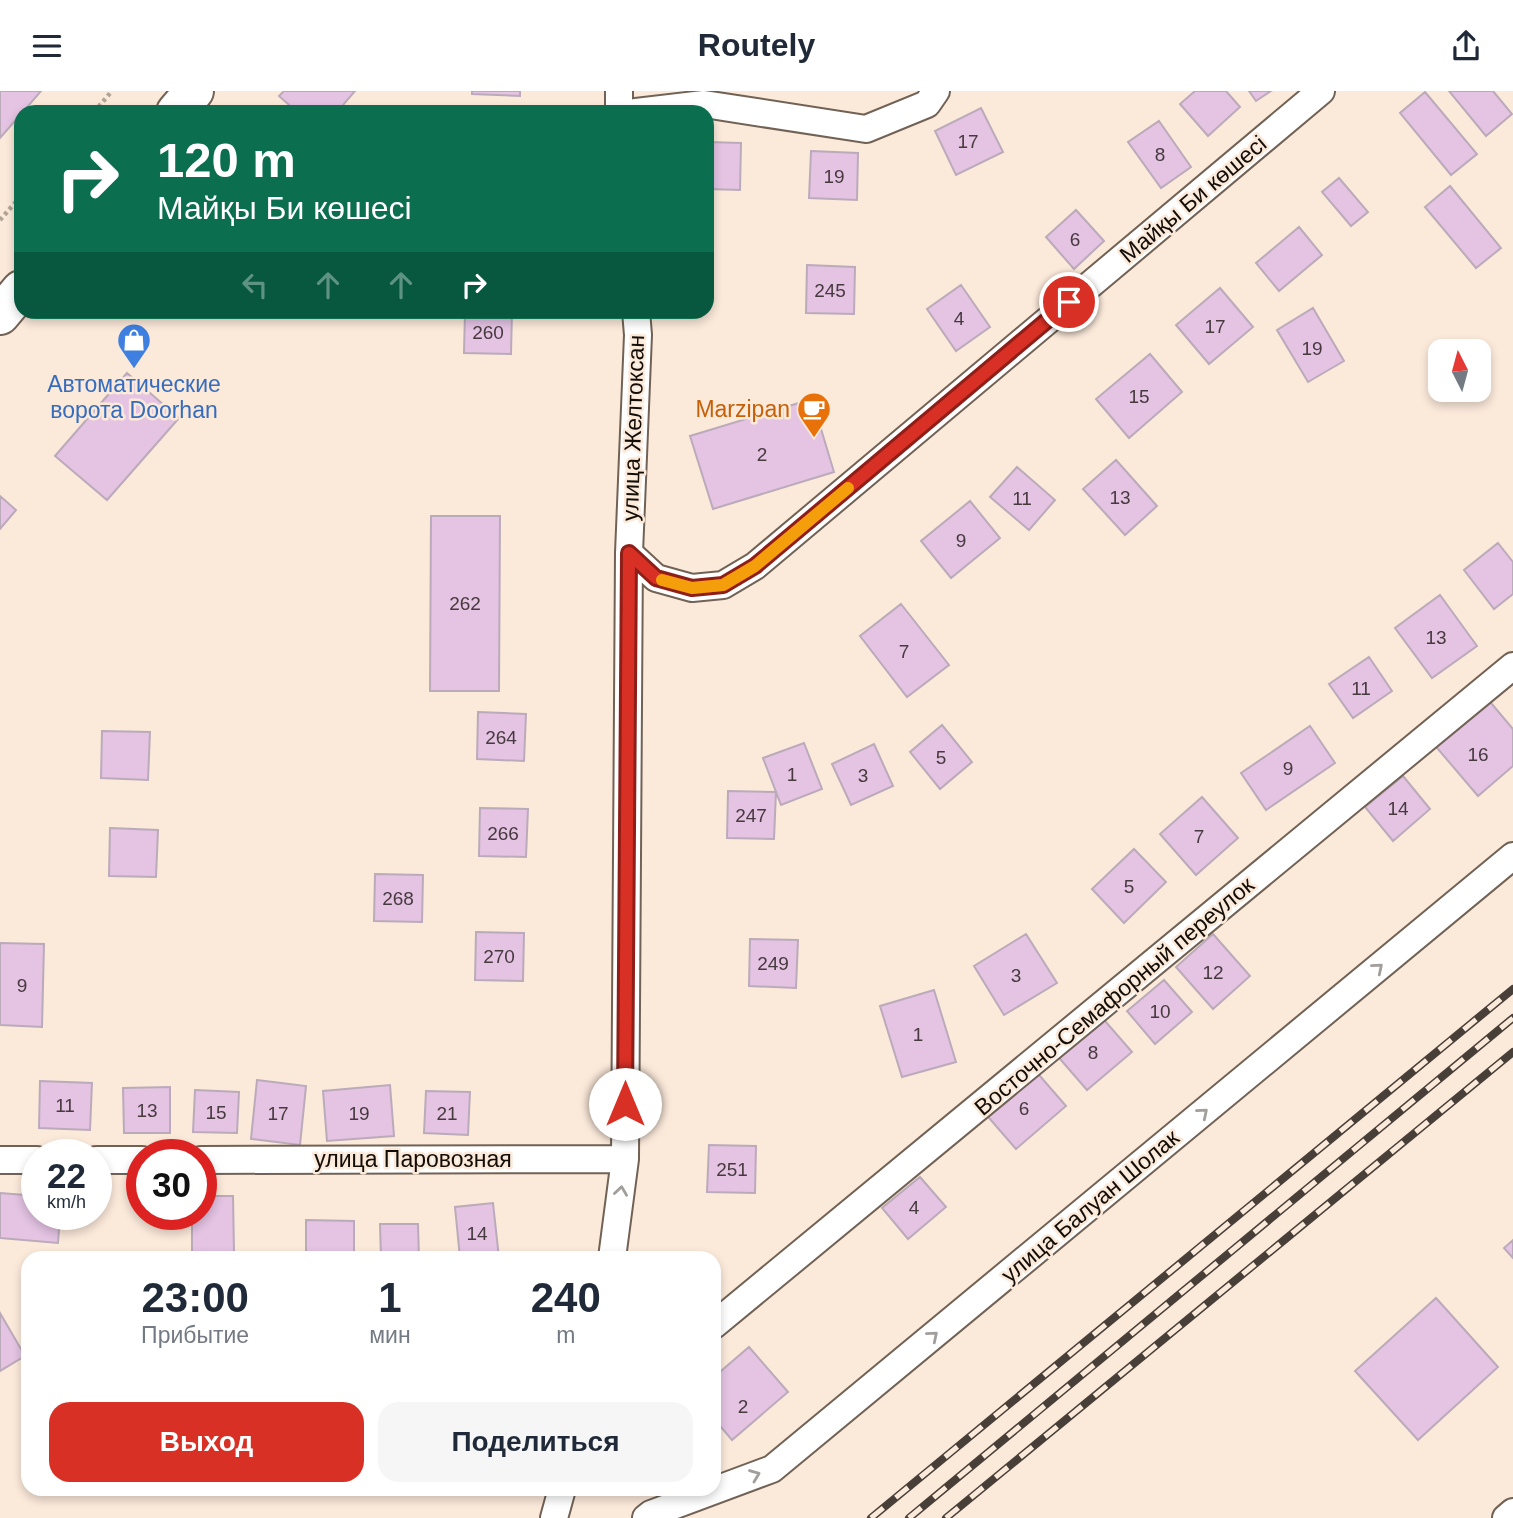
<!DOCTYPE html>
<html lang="ru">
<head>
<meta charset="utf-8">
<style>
  body { margin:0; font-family:Helvetica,sans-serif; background:#f6f6f7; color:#1f2937; height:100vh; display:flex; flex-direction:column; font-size:26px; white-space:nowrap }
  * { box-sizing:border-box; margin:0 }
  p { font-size:23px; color:#747a83 }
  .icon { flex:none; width:38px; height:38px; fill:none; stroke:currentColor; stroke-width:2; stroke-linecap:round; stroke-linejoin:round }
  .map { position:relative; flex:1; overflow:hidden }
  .panel { position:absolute; left:21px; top:1160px; width:700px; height:245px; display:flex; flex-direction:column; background:#fff; border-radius:21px; box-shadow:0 4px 10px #0003 }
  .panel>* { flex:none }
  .banner { position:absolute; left:14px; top:14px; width:700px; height:214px; border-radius:21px; box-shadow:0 4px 10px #0003; background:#0b6e4f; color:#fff; overflow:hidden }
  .needle { width:46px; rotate:354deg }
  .fabs { position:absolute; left:1428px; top:248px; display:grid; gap:14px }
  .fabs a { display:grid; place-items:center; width:63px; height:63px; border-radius:14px; background:#fff; box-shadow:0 4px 10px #0003; font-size:35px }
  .speed { position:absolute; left:21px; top:1048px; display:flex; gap:14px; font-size:35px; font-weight:700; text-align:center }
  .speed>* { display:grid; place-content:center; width:91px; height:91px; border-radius:50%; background:#fff; box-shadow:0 4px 10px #0003; line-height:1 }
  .speed small { font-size:18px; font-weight:400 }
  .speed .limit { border:10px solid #d22; background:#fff; color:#111 }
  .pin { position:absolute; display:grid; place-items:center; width:60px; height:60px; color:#fff; margin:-30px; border:4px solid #fff; border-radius:50%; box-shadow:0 2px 7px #0007 }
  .me { position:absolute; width:77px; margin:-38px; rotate:0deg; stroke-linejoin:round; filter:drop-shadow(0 0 5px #0008) }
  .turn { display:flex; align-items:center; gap:24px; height:147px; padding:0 28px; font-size:32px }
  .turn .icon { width:91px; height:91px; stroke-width:2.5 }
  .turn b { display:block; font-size:49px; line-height:60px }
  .lanes { display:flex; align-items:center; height:66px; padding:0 28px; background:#0003; justify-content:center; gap:35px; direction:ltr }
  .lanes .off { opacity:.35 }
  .eta { display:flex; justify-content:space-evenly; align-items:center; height:119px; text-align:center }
  .eta b { font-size:42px; font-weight:700; line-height:49px }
  .button { display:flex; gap:14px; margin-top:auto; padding:14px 28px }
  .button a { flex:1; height:80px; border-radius:21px; background:#d93025; color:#fff; font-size:28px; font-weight:700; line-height:80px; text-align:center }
  .button a+a { background:#f6f6f7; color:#1f2937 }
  header { display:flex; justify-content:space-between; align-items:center; height:91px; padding:0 28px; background:#fff; font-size:32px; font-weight:700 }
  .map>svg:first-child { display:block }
  .building { fill:#e4c3e3; stroke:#bbabba; stroke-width:2 }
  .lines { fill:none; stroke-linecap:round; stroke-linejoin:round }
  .minor-casing { stroke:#716255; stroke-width:30 }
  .secondary-casing { stroke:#716255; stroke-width:42 }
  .path { stroke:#b2a498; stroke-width:4.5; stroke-dasharray:3.5 3.5; stroke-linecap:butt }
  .minor { stroke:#fff; stroke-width:26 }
  .secondary { stroke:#fff; stroke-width:38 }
  .rail-casing { stroke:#483f38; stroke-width:8 }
  .rail { stroke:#fbe9da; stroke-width:5; stroke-dasharray:16; stroke-linecap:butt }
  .oneway { stroke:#a19e9c }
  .route-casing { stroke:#8d1f18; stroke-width:18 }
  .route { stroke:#d93025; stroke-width:12 }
  .slow { stroke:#f59e0b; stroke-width:12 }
  .labels { text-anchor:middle; stroke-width:5; stroke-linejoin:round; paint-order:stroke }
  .number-label { font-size:19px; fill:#473a3f }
  .street-label { font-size:23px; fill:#130d08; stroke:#fbe9da }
  .shop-label { font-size:23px; fill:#366cbe; stroke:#fbe9da }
  .food-label { font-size:23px; fill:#c56008; stroke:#fbe9da; text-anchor:end }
</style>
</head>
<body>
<header><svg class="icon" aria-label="menu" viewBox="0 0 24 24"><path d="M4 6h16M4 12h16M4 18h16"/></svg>Routely<svg class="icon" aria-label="share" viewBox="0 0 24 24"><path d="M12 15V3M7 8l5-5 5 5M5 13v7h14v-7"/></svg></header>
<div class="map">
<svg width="1513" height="1427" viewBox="0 0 1513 1427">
  <rect width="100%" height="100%" fill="#fbe9da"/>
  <path class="building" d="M0,0H41L23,21H21V23L0,47Z
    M284,0H355L337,21H297L279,5Z
    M472,0H520V5L472,3Z
    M1195,0H1226L1240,16L1208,45L1180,13Z
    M1249,0H1271L1256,10Z
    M1449,0H1493L1512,23L1486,45Z
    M1425,1L1477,63L1451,84L1400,22Z
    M981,17L1003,61L956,84L935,40Z
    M1159,30L1191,76L1161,97L1128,51Z
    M707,51L741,52L740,99L707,98Z
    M811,60L858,62L857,109L809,107Z
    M1339,87L1368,121L1351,135L1322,101Z
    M1450,95L1501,157L1476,177L1425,116Z
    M1076,119L1104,150L1074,178L1046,146Z
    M1299,136L1322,164L1279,200L1256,172Z
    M807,174L855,176L854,223L806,222Z
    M961,194L990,236L956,260L927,218Z
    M1220,197L1253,236L1209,273L1176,234Z
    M1313,217L1344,270L1308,291L1277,239Z
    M465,220H512L511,263L464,262Z
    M1150,263L1182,301L1129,347L1096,308Z
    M127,282L179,327L107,409L55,365Z
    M812,308L834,381L713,418L690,345Z
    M1116,369L1157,415L1125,444L1083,398Z
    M1017,376L1055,409L1029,439L990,406Z
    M0,405L16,419L0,438Z
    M970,410L1000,447L951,487L921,450Z
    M431,425H500L499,600H430Z
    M1498,452L1513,471V503L1494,518L1464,479Z
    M1440,504L1477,555L1432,587L1395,537Z
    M901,513L949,574L907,606L860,545Z
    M1369,566L1392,600L1353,627L1329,593Z
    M1486,606L1513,638V675L1478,705L1432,651Z
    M478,621L526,623L524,670L477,668Z
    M942,634L972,671L940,698L910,661Z
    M1310,635L1335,672L1266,719L1241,682Z
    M102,640L150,641L148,689L101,687Z
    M804,652L822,698L781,714L763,667Z
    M874,653L893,695L851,714L832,673Z
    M1403,685L1430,718L1393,750L1365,716Z
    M728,700L776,701L774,748L727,747Z
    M1202,706L1238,747L1196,784L1160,743Z
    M480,717L528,718L526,766L479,765Z
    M110,737L158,739L156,786L109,785Z
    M1134,758L1166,791L1124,832L1092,798Z
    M375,783L423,784L422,831L374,830Z
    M476,841L524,842L523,890L475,889Z
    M1026,843L1057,892L1004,924L974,875Z
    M1213,843L1250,885L1213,918L1176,876Z
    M750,848L798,849L796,897L749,895Z
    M0,852L44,853L42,936L0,934Z
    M1164,889L1192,921L1155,953L1127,920Z
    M934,899L956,971L902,986L880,915Z
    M1099,923L1132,961L1087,999L1054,961Z
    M1033,977L1066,1015L1016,1058L983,1020Z
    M257,989L306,995L300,1054L251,1048Z
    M40,990L92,992L90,1039L39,1037Z
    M390,994L394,1045L327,1050L323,1000Z
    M170,996V1042H124L123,997Z
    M195,999L239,1001L237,1042L193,1041Z
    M426,1000L470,1001L468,1044L424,1042Z
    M709,1054L756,1055L755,1102L707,1101Z
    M920,1086L946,1116L908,1148L882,1117Z
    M0,1102L37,1105V1124H60L58,1152L0,1147Z
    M201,1105H233L234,1161L192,1162V1124H201Z
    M493,1112L499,1167H460L455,1116Z
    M306,1129L354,1130V1167H306Z
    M380,1133H418L419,1167H381Z
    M1513,1149V1167L1504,1157Z
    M1436,1207L1498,1276L1418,1349L1355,1280Z
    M0,1222L25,1265L0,1280Z
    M749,1256L788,1301L732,1349L714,1328V1286Z"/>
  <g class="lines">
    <g class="minor-casing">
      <path id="minor" d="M619,0V21
        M636,21L704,13L866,38L927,13L936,0
        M629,462L656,487L692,497L723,494L755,475L1321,0
        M0,1069H37
        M96,1069H142
        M201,1069L625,1068
        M612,1167L625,1068L629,462L638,244L636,220
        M714,1234L1513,575
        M554,1427L562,1398
        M646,1427L651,1423L772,1378L1513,765
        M1506,1427L1513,1421"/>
    </g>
    <g class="secondary-casing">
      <path id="secondary" d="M176,21L194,0
        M0,224L21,199"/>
    </g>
    <path class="path" d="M94,21L112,0
      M0,129L21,105"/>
    <use href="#minor" class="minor"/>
    <use href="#secondary" class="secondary"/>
    <g class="rail-casing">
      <path id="rail" d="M871,1427L1513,898
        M909,1427L1513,927
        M946,1427L1513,961"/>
    </g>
    <use href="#rail" class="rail"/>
  </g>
  <defs><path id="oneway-chevron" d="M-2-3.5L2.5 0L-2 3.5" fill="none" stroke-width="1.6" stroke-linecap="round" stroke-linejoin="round" transform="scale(1.75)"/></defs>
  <g class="oneway">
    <use href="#oneway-chevron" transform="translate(1378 877) rotate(-40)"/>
    <use href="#oneway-chevron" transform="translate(1203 1022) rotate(-40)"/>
    <use href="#oneway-chevron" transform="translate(621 1100) rotate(-82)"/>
    <use href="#oneway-chevron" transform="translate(933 1245) rotate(-40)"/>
    <use href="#oneway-chevron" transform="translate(755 1384) rotate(-21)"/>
  </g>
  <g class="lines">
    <g class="route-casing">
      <path id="route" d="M625,1013L629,462L656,487L692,497L723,494L755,475L1069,211"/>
    </g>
    <use href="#route" class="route"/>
    <path class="slow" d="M662,489L692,497L723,494L755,475L848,397"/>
  </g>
  <defs>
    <g id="shop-pin" transform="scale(1.75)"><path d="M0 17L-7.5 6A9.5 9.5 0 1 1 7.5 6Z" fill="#3f7fe0" stroke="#fbe9da"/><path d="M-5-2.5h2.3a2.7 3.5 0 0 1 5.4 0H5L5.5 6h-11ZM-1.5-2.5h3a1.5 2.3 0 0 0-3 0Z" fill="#fff"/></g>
    <g id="cafe-pin" transform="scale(1.75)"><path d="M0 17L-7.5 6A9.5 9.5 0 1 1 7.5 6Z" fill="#e8710a" stroke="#fbe9da"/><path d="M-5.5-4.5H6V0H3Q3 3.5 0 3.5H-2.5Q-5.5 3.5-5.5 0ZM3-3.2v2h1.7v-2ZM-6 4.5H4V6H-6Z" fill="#fff"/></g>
  </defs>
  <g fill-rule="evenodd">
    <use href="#shop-pin" x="134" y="249"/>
    <use href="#cafe-pin" x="814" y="318"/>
  </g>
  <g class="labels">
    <g class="number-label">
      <text x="968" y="57">17</text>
      <text x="1160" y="70">8</text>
      <text x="834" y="92">19</text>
      <text x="1075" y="155">6</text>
      <text x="830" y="206">245</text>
      <text x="959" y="234">4</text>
      <text x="1215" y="242">17</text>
      <text x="488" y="248">260</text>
      <text x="1312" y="264">19</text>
      <text x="1139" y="312">15</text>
      <text x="762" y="370">2</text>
      <text x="1120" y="413">13</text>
      <text x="1022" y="414">11</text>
      <text x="961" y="456">9</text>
      <text x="465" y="519">262</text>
      <text x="1436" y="553">13</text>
      <text x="904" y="567">7</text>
      <text x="1361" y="604">11</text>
      <text x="501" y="653">264</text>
      <text x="1478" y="670">16</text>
      <text x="941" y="673">5</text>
      <text x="1288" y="684">9</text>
      <text x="792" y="690">1</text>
      <text x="863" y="691">3</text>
      <text x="1398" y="724">14</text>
      <text x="751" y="731">247</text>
      <text x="503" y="749">266</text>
      <text x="1199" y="752">7</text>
      <text x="1129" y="802">5</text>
      <text x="398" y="814">268</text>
      <text x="499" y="872">270</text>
      <text x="773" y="879">249</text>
      <text x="1213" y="888">12</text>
      <text x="1016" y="891">3</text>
      <text x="22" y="901">9</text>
      <text x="1160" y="927">10</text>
      <text x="918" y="950">1</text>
      <text x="1093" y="968">8</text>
      <text x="65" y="1021">11</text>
      <text x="1024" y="1024">6</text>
      <text x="147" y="1026">13</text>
      <text x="216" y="1028">15</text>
      <text x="278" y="1029">17</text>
      <text x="359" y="1029">19</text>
      <text x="447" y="1029">21</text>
      <text x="732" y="1085">251</text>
      <text x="914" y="1123">4</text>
      <text x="477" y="1149">14</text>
      <text x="743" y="1322">2</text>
    </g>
    <g class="street-label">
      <text transform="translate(1193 108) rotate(-40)" y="8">Майқы Би көшесі</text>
      <text transform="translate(633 337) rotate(-88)" y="8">улица Желтоксан</text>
      <text transform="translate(1114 905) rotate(-40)" y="8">Восточно-Семафорный переулок</text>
      <text x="413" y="1076">улица Паровозная</text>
      <text transform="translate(1090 1115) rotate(-40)" y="8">улица Балуан Шолак</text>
    </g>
    <g class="shop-label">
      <text x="134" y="301">Автоматические<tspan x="134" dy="26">ворота Doorhan</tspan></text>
    </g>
    <g class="food-label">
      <text x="790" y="326">Marzipan</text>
    </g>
  </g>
</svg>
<div class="fabs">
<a><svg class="needle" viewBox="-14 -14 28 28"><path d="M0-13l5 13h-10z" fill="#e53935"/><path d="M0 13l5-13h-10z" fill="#747a83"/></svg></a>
</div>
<div class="speed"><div>22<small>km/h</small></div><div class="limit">30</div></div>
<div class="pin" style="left:1069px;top:211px;background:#d93025"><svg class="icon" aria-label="arrive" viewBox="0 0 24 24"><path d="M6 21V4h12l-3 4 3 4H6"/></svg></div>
<svg class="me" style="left:625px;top:1013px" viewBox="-20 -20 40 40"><circle r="19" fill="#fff"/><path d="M0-13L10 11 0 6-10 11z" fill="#d93025"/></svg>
<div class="banner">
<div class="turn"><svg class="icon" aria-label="right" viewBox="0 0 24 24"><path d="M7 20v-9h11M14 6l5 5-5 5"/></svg><div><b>120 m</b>Майқы Би көшесі</div></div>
<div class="lanes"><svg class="icon off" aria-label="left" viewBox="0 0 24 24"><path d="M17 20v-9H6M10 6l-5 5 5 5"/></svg><svg class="icon off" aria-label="ahead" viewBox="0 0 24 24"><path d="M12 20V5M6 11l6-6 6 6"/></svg><svg class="icon off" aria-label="ahead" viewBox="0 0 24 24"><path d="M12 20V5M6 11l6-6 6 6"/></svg><svg class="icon" aria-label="right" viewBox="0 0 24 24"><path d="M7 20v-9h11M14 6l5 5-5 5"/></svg></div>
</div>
<section class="panel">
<div class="eta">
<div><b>23:00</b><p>Прибытие</p></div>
<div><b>1</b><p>мин</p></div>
<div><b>240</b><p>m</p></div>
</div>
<div class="button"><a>Выход</a><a>Поделиться</a></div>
</section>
</div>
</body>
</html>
